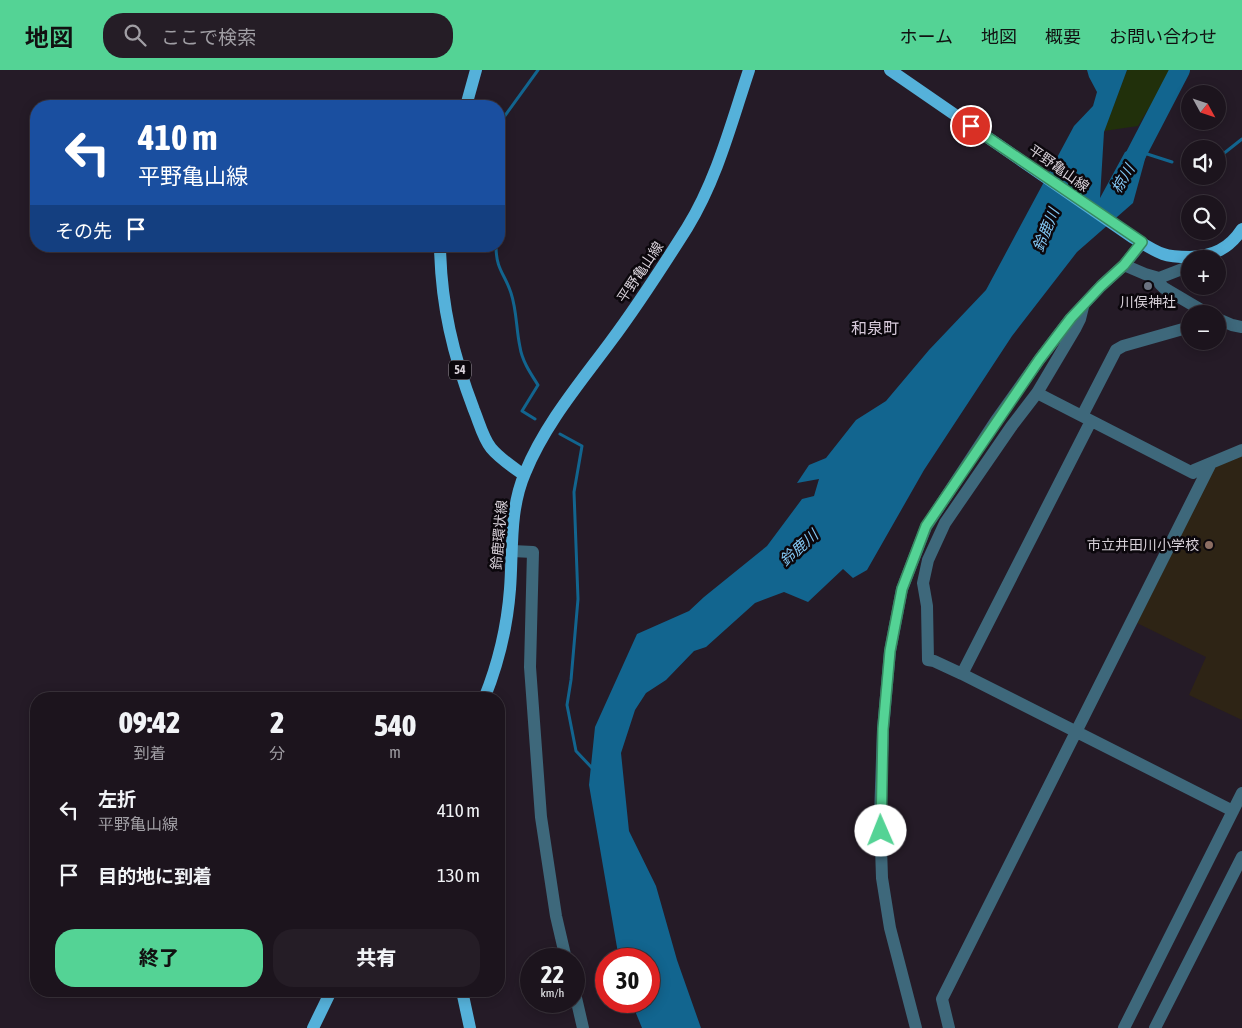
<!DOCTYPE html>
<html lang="ja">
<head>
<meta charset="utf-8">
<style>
  body { margin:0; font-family:"Asap Condensed","Noto Sans JP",sans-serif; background:#251d26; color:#f1f3f6; height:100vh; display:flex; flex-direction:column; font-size:19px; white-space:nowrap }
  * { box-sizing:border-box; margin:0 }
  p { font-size:16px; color:#a09ea4 }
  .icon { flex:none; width:28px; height:28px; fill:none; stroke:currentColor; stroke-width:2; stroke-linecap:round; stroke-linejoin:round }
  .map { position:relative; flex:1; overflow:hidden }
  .panel { position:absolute; left:30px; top:622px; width:475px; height:305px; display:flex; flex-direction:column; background:#1c141d; border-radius:20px; box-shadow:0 2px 12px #0003,0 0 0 1px #3a333b }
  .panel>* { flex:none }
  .top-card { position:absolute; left:30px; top:30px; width:475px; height:152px; border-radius:20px; box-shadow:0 2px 12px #0003,0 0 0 1px #3a333b; background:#1a4fa0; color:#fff; overflow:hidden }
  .needle { width:32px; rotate:130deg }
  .controls { position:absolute; left:1181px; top:15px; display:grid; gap:10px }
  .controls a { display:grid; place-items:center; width:45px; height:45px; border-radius:50%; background:#1c141d; box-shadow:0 2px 12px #0003,0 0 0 1px #3a333b; font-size:25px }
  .speed { position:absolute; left:520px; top:878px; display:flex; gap:10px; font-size:25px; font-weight:700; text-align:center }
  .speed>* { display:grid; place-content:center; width:65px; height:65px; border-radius:50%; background:#1c141d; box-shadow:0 2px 12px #0003,0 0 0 1px #3a333b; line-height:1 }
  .speed small { font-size:12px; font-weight:400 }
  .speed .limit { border:8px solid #d22; background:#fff; color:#111 }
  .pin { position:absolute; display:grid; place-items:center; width:42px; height:42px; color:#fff; margin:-21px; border:2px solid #fff; border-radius:50%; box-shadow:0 1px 5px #0007 }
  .me { position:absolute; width:55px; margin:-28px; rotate:359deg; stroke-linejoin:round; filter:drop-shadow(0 0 4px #0008) }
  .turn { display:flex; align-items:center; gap:18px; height:105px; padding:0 25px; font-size:22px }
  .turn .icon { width:65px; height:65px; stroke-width:2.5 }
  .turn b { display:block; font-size:35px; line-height:42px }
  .then { display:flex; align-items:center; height:48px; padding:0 25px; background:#0003; gap:10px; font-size:19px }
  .eta { display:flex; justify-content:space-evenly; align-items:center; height:85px; text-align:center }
  .eta b { font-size:30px; font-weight:800; line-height:35px }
  .button { display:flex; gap:10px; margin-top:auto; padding:10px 25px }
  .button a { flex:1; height:58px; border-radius:20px; background:#54d395; color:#111; font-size:20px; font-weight:800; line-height:58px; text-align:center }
  .button a+a { background:#251d26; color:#f1f3f6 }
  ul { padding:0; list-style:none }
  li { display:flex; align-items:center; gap:15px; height:65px; padding:0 25px }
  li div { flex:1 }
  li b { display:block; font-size:19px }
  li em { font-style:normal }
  header { display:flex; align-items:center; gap:30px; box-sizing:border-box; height:70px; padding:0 25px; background:#54d395; color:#111 }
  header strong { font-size:24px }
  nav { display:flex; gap:28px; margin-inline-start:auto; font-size:18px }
  .search { width:350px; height:45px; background:#251d26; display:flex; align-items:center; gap:12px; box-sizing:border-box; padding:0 18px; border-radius:20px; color:#a09ea4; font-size:19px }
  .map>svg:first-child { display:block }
  .education { fill:#2e2415 }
  .green { fill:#21300b }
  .water { fill:#12658f }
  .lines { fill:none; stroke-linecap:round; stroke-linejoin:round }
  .stream { stroke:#12658f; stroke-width:3 }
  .river { stroke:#12658f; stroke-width:20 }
  .minor { stroke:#3e687b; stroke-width:12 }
  .major { stroke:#55b1da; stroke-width:12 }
  .route-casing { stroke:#378961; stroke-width:12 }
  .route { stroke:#54d395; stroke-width:9 }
  .worship-dot { fill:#6b7280; stroke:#0b070c; stroke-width:2 }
  .education-dot { fill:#8d6e63; stroke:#0b070c; stroke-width:2 }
  .labels { text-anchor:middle; stroke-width:5; stroke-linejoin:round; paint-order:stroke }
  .shield { fill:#0b070c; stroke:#9a949b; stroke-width:1 }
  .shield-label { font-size:12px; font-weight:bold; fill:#d7d0d8 }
  .street-label { font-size:14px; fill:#d7d0d8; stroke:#0b070c }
  .poi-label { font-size:14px; fill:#d7d0d8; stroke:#0b070c }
  .water-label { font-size:15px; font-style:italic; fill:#83c7f3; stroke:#0b070c }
  .quarter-label { font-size:16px; fill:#d7cada; stroke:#0b070c }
</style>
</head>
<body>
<header>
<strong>地図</strong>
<div class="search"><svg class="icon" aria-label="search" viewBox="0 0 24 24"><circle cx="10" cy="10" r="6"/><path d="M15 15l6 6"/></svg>ここで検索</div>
<nav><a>ホーム</a><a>地図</a><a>概要</a><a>お問い合わせ</a></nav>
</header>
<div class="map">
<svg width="1242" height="958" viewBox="0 0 1242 958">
  <rect width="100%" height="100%" fill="#251b27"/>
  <path class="education" d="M1242,386V650L1189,625L1206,587L1137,553L1214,397Z"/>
  <path class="green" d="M1127,0H1172L1138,56L1104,61Z"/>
  <path class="water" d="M1087,0H1127L1104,62L1100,128L1125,82L1150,71L1133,133L1077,182L1012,266L924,400L867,500L853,508L843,499L808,532L784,522L755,533L706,577L694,581L666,610L646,623L635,640L621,683L629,761L656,816L677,890L701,958H642L631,931H649V889H619L589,715L595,657L637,564L689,541L704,527L767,476L802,429L814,426L819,409L797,413L809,395L826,388L856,350L886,331L929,280L986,220L1074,56L1093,36L1097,22L1089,7Z"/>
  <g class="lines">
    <path class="stream" d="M499,61L504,47L538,0
      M1144,83L1172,92
      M1218,88L1242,69
      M499,127V148
      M496,176C496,200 505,204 511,223C517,241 516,259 520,277C522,291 531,304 538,315L522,341L535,349
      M560,364L582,376L574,422L578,529L571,610L567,635L576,681L593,699"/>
    <path class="river" d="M1129,98L1180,0"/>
    <path class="minor" d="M1124,195L1145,204L1159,208L1190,196
      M1159,208L1160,214L1164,218L1208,244
      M1083,237L1080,249L1075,259L1037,323L1011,357L945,453L928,490L923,513L927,536L928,590L934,591L962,604L1233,741
      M1218,249L1232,255L1242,257
      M1037,323L1193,403L1194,400L1242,380
      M1082,346L1116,280L1123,276L1190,257
      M512,481L533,482L530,597L541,747L556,846L566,889
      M962,604L1091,351
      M574,919L583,958
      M916,958L890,858L882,808L880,746L883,659L890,581L902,519L926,457L995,352L1039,290L1071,248L1101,216L1124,195L1142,173
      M949,958L942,929L1211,393
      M1124,958L1242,723
      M1155,958L1242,787"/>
    <path class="major" d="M890,0L1132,167C1142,173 1152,180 1163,184C1171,187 1181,187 1190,187C1213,186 1229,179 1242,159
      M466,36L476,0
      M440,176C441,235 453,285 474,340C479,352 483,368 491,378C500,389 513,397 524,405
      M484,629C499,592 507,559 510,519C513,481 509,440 525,403C545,354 580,313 611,271C638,235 663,196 687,158C717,109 731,54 749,0
      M462,921L470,958
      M313,958L331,921"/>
  </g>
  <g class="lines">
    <g class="route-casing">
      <path id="route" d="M881,761L883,659L890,581L902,519L926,456L1039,290L1071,248L1101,216L1124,195L1142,172L971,56"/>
    </g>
    <use href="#route" class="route"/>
  </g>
  <circle class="worship-dot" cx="1148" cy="216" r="5"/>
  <circle class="education-dot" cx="1209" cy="475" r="5"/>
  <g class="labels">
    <rect class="shield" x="449" y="290.5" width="22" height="19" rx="4"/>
    <g class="shield-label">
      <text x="460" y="304">54</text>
    </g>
    <g class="street-label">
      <text transform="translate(1059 98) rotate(35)" y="5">平野亀山線</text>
      <text transform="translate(640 202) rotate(-56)" y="5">平野亀山線</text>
      <text transform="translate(499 465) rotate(-85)" y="5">鈴鹿環状線</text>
    </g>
    <g class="poi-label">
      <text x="1148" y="237">川俣神社</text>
      <text x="1199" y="480" text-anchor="end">市立井田川小学校</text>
    </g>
    <g class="water-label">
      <text transform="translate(1123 109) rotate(-59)" y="5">椋川</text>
      <text transform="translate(1046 160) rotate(-68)" y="5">鈴鹿川</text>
      <text transform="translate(799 478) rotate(-42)" y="5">鈴鹿川</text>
    </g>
    <g class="quarter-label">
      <text x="875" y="264">和泉町</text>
    </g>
  </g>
</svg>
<div class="controls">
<a><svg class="needle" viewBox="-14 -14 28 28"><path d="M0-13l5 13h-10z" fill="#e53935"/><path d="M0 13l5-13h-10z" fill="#a09ea4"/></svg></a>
<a><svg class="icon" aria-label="sound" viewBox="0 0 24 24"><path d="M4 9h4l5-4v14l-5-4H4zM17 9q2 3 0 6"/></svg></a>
<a><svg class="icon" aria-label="search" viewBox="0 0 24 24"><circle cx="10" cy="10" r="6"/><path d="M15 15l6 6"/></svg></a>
<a>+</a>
<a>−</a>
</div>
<div class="speed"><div>22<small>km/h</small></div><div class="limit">30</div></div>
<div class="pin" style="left:971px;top:56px;background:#d93025"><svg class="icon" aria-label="arrive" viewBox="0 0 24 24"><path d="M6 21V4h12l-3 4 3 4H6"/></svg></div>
<svg class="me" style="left:881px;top:761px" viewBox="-20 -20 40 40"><circle r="19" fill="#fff"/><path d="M0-13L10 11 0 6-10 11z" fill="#54d395"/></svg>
<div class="top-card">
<div class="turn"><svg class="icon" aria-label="left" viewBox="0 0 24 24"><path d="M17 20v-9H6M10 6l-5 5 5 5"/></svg><div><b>410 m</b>平野亀山線</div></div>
<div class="then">その先<svg class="icon" aria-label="arrive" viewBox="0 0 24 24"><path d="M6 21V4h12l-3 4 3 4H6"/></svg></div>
</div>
<section class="panel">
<div class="eta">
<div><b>09:42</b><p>到着</p></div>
<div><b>2</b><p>分</p></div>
<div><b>540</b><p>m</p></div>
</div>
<ul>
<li><svg class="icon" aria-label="left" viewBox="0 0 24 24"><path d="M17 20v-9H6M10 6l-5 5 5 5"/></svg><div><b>左折</b><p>平野亀山線</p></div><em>410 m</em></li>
<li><svg class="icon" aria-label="arrive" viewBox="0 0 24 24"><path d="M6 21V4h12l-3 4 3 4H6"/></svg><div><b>目的地に到着</b></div><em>130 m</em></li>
</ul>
<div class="button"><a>終了</a><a>共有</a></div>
</section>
</div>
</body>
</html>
